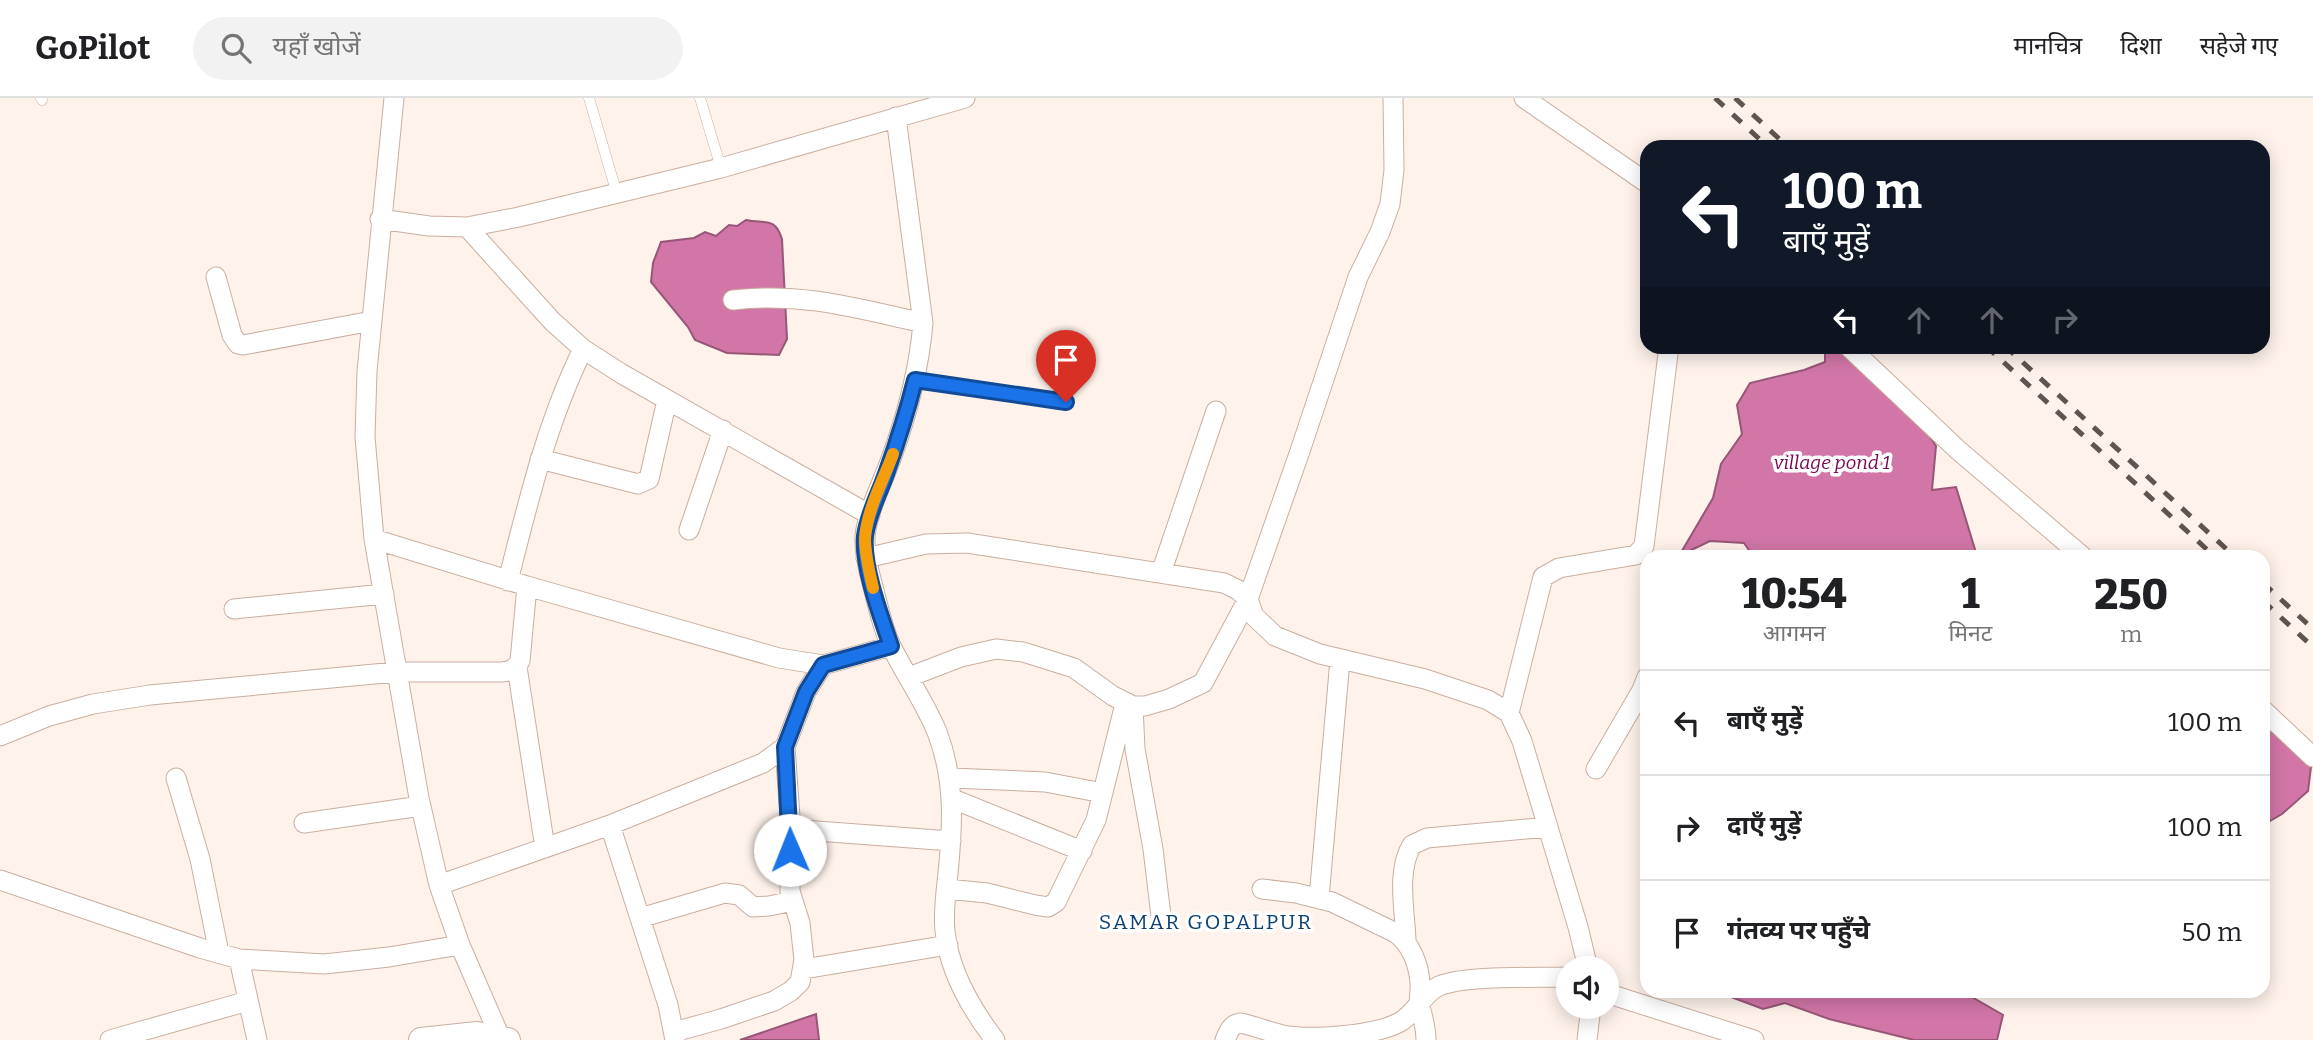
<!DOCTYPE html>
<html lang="hi">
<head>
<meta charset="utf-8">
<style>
  body { margin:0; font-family:Bitter,"Noto Sans Devanagari",serif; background:#f2f2f2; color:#202124; height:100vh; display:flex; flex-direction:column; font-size:26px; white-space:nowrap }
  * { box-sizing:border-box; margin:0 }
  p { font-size:23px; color:#757577 }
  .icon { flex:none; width:38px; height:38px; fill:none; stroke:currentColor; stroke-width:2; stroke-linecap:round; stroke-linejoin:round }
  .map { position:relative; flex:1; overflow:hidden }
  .details { position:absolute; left:1640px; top:452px; width:630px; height:448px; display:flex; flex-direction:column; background:#fff; border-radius:21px; box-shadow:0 4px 18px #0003 }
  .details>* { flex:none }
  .hud { position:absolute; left:1640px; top:42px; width:630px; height:214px; border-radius:21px; box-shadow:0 4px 18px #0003; background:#111827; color:#fff; overflow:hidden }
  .tools { position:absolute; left:1556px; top:858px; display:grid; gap:14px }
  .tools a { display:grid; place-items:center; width:63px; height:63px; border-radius:50%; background:#fff; box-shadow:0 4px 18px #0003; font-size:35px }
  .pin { position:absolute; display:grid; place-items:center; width:60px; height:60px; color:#fff; margin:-72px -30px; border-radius:50% 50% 50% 0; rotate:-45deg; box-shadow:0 0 7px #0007 }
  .pin .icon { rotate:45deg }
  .me { position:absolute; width:77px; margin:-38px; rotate:359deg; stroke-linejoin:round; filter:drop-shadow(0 0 5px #0008) }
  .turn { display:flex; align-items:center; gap:24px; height:147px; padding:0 28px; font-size:32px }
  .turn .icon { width:91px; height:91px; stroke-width:2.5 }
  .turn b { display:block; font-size:49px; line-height:60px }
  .lanes { display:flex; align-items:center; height:66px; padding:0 28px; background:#0003; justify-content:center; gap:35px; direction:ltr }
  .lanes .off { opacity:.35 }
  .eta { display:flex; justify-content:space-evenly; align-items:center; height:119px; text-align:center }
  .eta b { font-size:42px; font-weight:800; line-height:49px }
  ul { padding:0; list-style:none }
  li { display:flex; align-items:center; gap:21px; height:105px; padding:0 28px; border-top:2px solid #e0e0e0 }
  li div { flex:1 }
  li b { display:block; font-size:26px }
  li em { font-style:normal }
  header { display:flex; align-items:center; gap:42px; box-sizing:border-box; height:98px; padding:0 35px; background:#fff; border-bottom:2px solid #e0e0e0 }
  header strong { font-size:33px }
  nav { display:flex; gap:38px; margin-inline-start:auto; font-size:24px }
  .search { width:490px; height:63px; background:#f2f2f2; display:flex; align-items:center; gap:18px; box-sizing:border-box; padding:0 24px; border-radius:38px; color:#757577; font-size:26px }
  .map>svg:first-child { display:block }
  .water { fill:#d176a7; stroke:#985677; stroke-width:2 }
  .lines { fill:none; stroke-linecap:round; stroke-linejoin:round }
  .service-casing { stroke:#caae9e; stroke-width:11 }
  .minor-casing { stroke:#caae9e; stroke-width:21 }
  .tertiary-casing { stroke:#caae9e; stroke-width:26 }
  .service { stroke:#fff; stroke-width:10 }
  .minor { stroke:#fff; stroke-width:19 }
  .tertiary { stroke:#fff; stroke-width:24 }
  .rail { stroke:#5f5550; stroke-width:5; stroke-dasharray:12 12; stroke-linecap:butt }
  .route-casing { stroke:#114b97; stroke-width:18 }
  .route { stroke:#1a73e8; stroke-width:12 }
  .slow { stroke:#f59e0b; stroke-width:12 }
  .labels { text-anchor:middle; stroke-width:7; stroke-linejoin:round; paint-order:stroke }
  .water-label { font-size:19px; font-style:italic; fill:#780551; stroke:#fff }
  .quarter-label { font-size:21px; letter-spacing:2px; fill:#0d4173; stroke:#fff }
</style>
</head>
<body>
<header>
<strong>GoPilot</strong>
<div class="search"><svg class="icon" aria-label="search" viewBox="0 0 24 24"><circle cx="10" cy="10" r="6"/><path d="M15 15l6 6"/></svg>यहाँ खोजें</div>
<nav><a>मानचित्र</a><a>दिशा</a><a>सहेजे गए</a></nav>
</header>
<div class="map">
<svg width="2313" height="942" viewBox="0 0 2313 942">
  <rect width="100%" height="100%" fill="#fef2eb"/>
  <path class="water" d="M746,122C766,126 775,119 782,141L787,241L779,257L727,255L695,242L688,229L651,184L653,165L661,144L694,140L705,134L716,138L729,127L737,128Z
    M1825,248L1843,251L1923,328L1936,348L1932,392L1956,389L1977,458H1753L1744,445L1710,443L1679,458L1713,400L1721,366L1742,336L1737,307L1750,285L1804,272L1825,264Z
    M2263,602L2313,653L2308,693L2282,716L2263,727Z
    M1715,893H1972V899L2003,917L1997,942H1914L1829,921L1785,905L1763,911Z
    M816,916L819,942H740L746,940Z"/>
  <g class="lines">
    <g class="service-casing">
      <path id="service" d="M41,0L42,2
        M589,0L617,96
        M700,0L721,70
        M915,282L1066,304"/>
    </g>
    <g class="minor-casing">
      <path id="minor" d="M394,0L367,273L365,339L374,441L419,700L439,787L460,847L500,939
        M1524,0L1647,85
        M896,19L923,225C919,271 908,314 892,358C883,384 868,411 865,438C864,454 868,470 872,485C878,507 882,530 892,550C907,579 925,605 937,634C955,681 953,726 948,775C946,793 943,815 945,833C949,872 972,912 995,942
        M380,121L429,128L467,129L519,119L721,70L965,0
        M467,129L552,223L583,251L622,276L870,417
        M216,179L232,237L238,246L243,247L372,223
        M733,202C802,194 856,210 923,225
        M1848,248L1958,352L2082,458
        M540,361L638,386L649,381L667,302
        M689,432L723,332
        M866,460L926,446L967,445L1224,485L1238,492L1248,501L1254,518L1275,538L1320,556L1425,581L1488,602L1509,615L1522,643L1578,829L1588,870
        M1161,475L1216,313
        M508,483C528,404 547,324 583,251
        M527,488L779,560L823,567
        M234,511L384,496
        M517,569L545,750
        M909,579L961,559L996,551L1023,554L1074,570L1113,598L1133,608H1145L1169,601L1203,585L1248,501L1300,353L1358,179L1380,134L1390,106L1394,72L1393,0
        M1133,608L1135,651L1153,751L1161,818
        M2263,612L2313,659
        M1509,615L1543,479L1559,470L1636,457L1644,448L1669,248
        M0,638L49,618L93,606L150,597L396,574H502C511,573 515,571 520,563L527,488L374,441
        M1596,671L1642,592L1647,579
        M176,680L200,761L219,855
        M951,680L1045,684L1103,695
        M953,701L1082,753
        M304,725L421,708
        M610,727L668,907L675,942
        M790,731L951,743
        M0,782L200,850L239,861L324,866L389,859L460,847
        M439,787L610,727L763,665L785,649L806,594L823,567L891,548
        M947,791L987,795L1035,807L1048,809L1056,804L1096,722L1125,606
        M1262,791L1296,795L1332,804L1396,835C1411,846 1419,867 1420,885C1421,893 1418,901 1420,908C1423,921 1426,929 1426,942
        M1319,800L1340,562
        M640,820L725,795L739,797L753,809L769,808L793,803
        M1406,842C1405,813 1396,773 1412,747L1427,740L1548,729
        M239,861L257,942
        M804,871L948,847
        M1606,895L1754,942
        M674,934L721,921L774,903L791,893L800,884L804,862L800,825L790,793V719L785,649
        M110,942L248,903
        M1225,942C1229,933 1231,926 1241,925C1255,928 1269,934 1283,937C1311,942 1375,938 1400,924C1416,915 1423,895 1439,888C1465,877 1537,880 1568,879
        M1587,942L1591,908"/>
    </g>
    <g class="tertiary-casing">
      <path id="tertiary" d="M421,942L477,936L508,942"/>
    </g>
    <use href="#service" class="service"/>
    <use href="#minor" class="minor"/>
    <use href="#tertiary" class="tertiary"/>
    <path class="rail" d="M1715,0L1768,49
      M1735,0L1788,49
      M1986,248L2214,458
      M2005,248L2234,458
      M2263,485L2313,531
      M2263,503L2313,549"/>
  </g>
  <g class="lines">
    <g class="route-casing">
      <path id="route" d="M790,752L785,649L806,594L823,567L891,548C881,519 862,468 865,438C868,416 879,396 886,376C897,345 907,314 915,282L1066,304"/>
    </g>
    <use href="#route" class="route"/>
    <path class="slow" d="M873,490C869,473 865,457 865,440C867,412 883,383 893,356"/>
  </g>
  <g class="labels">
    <g class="water-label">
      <text x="1832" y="371">village pond 1</text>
    </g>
    <g class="quarter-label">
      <text x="1206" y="831">SAMAR GOPALPUR</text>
    </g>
  </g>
</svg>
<div class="tools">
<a><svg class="icon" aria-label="sound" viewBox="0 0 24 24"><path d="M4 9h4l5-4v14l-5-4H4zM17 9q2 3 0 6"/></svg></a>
</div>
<div class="pin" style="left:1066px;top:304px;background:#d93025"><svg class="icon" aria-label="arrive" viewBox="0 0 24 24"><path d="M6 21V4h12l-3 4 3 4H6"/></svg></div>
<svg class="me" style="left:790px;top:752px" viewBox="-20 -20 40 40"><circle r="19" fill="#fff"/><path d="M0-13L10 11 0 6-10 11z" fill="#1a73e8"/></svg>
<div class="hud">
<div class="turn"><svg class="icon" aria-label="left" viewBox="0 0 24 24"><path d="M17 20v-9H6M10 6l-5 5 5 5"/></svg><div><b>100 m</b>बाएँ मुड़ें</div></div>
<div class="lanes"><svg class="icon" aria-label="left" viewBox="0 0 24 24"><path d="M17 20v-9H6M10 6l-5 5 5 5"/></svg><svg class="icon off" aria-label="ahead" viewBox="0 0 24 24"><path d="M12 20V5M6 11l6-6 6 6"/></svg><svg class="icon off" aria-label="ahead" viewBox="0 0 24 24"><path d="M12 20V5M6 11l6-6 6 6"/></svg><svg class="icon off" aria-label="right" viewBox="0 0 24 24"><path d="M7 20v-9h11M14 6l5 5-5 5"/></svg></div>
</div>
<section class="details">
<div class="eta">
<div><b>10:54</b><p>आगमन</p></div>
<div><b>1</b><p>मिनट</p></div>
<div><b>250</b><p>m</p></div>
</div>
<ul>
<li><svg class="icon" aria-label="left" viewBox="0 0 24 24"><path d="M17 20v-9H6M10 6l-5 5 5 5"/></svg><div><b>बाएँ मुड़ें</b></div><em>100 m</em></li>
<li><svg class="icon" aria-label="right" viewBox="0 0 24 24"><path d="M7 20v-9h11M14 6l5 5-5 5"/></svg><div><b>दाएँ मुड़ें</b></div><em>100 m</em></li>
<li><svg class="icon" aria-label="arrive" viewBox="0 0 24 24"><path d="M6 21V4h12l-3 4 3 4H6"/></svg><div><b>गंतव्य पर पहुँचे</b></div><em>50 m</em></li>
</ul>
</section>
</div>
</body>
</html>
